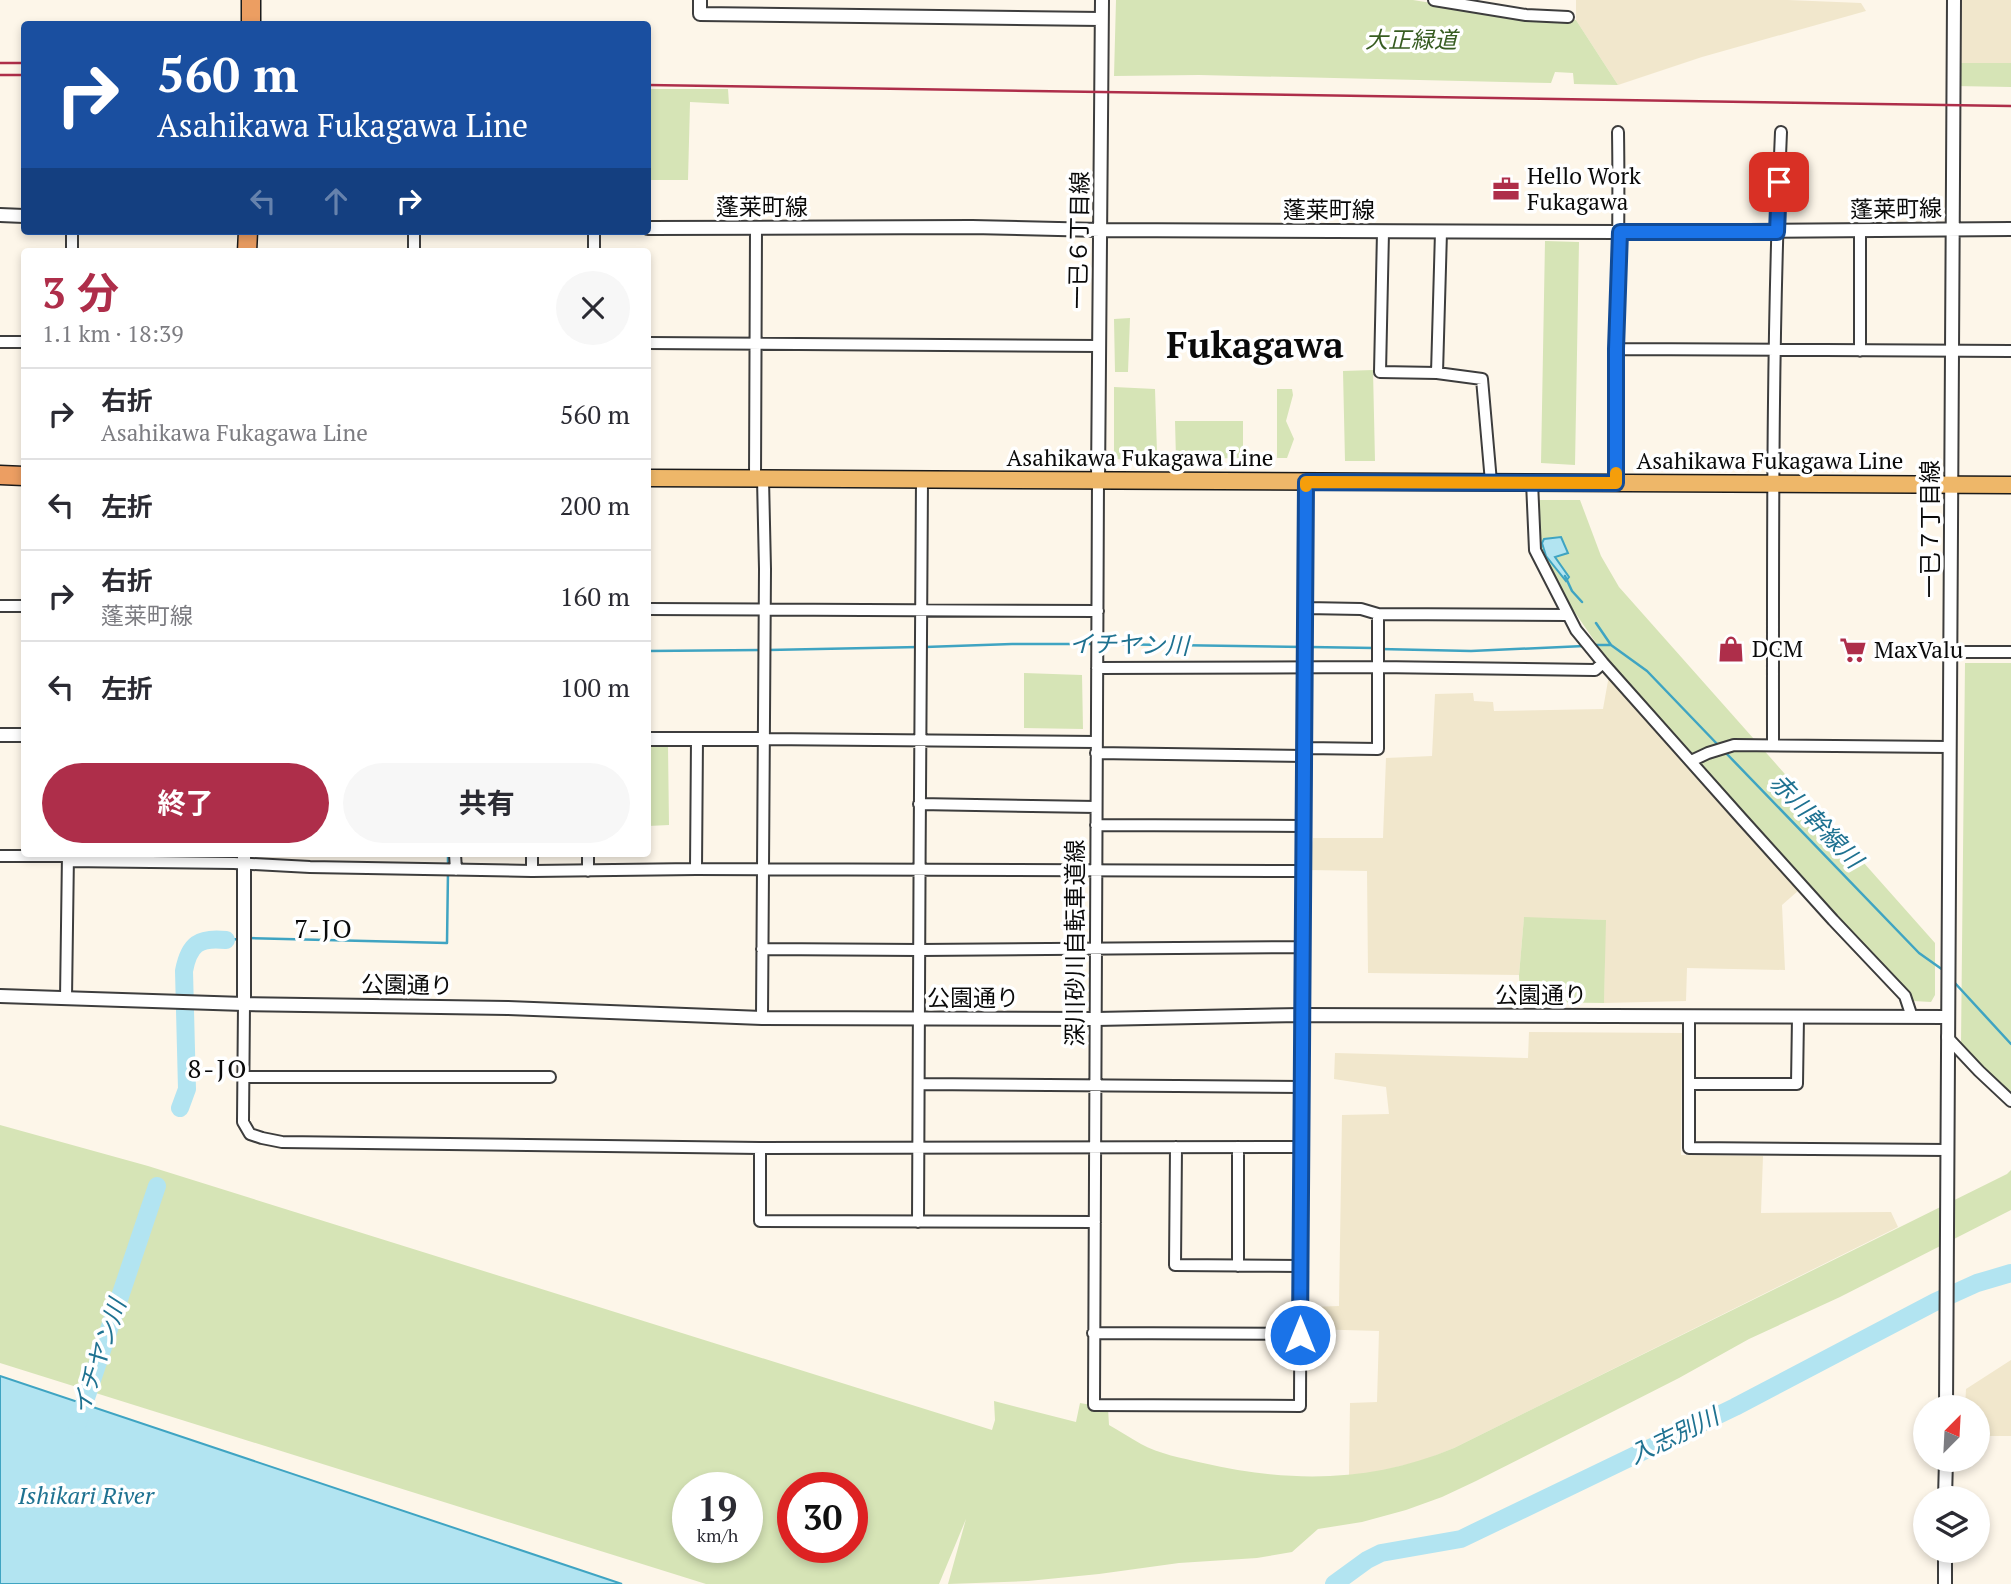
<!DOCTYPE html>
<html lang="ja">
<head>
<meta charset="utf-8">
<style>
  body { margin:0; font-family:"PT Serif","Noto Sans JP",serif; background:#f7f7f7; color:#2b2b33; height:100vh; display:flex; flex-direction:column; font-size:26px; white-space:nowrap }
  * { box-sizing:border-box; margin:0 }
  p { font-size:23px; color:#7c7c81 }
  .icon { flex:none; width:38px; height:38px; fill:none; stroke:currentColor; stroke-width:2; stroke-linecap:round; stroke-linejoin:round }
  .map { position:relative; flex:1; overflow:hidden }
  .panel { position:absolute; left:21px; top:248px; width:630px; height:609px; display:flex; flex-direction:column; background:#fff; border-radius:7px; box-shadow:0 4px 10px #0003 }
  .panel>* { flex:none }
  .top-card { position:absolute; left:21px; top:21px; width:630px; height:214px; border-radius:7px; box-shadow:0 4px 10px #0003; background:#1a4fa0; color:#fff; overflow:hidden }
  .needle { width:46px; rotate:24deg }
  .controls { position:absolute; left:1913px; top:1395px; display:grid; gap:14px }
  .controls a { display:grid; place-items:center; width:77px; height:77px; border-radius:50%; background:#fff; box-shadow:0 4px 10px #0003; font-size:35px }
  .speed { position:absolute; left:672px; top:1472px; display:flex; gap:14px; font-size:35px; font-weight:700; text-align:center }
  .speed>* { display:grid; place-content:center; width:91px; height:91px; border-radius:50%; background:#fff; box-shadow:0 4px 10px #0003; line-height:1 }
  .speed small { font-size:18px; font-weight:400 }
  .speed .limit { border:10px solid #d22; background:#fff; color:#111 }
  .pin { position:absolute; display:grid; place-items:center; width:60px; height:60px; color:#fff; margin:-30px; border-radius:14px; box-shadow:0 4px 10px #0006 }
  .me { position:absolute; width:77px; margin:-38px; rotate:0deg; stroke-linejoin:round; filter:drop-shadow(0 0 5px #0008) }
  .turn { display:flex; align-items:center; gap:24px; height:147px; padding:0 21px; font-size:32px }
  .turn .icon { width:91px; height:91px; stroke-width:2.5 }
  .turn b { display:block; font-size:49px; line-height:60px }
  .lanes { display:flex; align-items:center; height:66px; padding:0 21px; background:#0003; justify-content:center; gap:35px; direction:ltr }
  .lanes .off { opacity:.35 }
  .round { display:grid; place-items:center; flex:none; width:74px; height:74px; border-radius:37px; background:#f7f7f7 }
  .summary { display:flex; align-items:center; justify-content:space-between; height:119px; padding:0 21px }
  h1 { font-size:42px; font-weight:700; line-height:52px; color:#ae2e4a }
  .button { display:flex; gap:14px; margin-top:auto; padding:14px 21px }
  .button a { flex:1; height:80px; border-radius:42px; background:#ae2e4a; color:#fff; font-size:28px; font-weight:700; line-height:80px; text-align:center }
  .button a+a { background:#f7f7f7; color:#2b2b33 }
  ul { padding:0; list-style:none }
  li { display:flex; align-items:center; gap:21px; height:91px; padding:0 21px; border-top:2px solid #e1e1e2 }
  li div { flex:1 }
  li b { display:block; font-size:26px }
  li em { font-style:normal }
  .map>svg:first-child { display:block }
  .farmland { fill:#f1e7cc }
  .green { fill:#d6e4b6; fill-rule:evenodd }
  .water { fill:#b2e4f1; stroke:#3fa4c2; stroke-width:2 }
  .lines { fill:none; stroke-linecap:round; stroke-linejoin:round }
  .stream { stroke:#3fa4c2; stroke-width:2.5 }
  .river { stroke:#b2e4f1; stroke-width:18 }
  .minor-casing { stroke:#3d3d3d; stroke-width:14 }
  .tertiary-casing { stroke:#3d3d3d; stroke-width:16 }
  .primary-casing { stroke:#1b1b1b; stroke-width:19 }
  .trunk-casing { stroke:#1b1b1b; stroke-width:21 }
  .minor { stroke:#fff; stroke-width:10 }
  .tertiary { stroke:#fff; stroke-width:12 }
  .primary { stroke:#eeb769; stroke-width:16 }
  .trunk { stroke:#ec9e62; stroke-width:18 }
  .rail { stroke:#ae2e4a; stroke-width:2.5 }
  .route-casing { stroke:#114b97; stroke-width:18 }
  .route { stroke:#1a73e8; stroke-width:12 }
  .slow { stroke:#f59e0b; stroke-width:12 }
  .labels { text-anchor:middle; stroke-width:7; stroke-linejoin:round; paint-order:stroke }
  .park-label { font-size:23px; font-style:italic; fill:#375c21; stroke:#fff }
  .poi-label { font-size:23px; fill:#0a0a0a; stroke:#fff; text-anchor:start }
  .street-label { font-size:23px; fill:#0a0a0a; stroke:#fff }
  .water-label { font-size:24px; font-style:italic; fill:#1f7291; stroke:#fff }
  .quarter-label { font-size:26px; letter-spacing:2px; fill:#0a0a0a; stroke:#fff }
  .town-label { font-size:37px; font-weight:bold; fill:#0a0a0a; stroke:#fff }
</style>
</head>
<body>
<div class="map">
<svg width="2011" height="1584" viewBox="0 0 2011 1584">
  <rect width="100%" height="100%" fill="#fdf6e9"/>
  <path class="farmland" d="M1576,0H1788L1861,3L1866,11L1702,57L1618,85L1576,20Z
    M1954,0H2011V63H1954Z
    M1611,664L1807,883L1782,905L1785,970L1687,968L1686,1001L1604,1003L1605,920L1524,918L1519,975L1368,973L1367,871L1309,870L1313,838H1383L1386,758L1432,756L1435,694L1473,693L1474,701L1493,702L1494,711L1603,709Z
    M1529,1032L1682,1033L1681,1155L1763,1156L1761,1213L1891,1212L1898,1227L1454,1448L1425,1460L1373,1473L1349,1475L1350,1403L1377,1402L1379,1331L1309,1329L1311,1307L1339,1306L1342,1115L1389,1114L1386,1087L1334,1079L1335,1053L1528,1058Z
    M2011,1360V1436H1978V1407H1965L1966,1389Z"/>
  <path class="green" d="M1116,0H1413L1524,18L1576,20L1618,85L1574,84L1573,73L1555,72L1551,83L1199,75L1114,76Z
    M1954,63H2011V87L1954,86Z
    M648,89H728L729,104L690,102L688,180H648Z
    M1545,241L1579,242L1575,465L1541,463Z
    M1130,318L1128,372H1115L1114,319Z
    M1373,370L1375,461H1345L1343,371Z
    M1114,387L1155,389L1157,453L1153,460L1114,459Z
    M1277,389H1292L1293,395L1286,421L1294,439L1287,458H1277Z
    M1175,421H1243V458L1176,459Z
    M1538,500H1580L1601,556L1619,587L1935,943V995L1931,1002L1913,1001L1607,659L1567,601L1538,552Z
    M1965,663H2011V1092L1993,1079L1961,1044Z
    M1024,673L1082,675L1083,729L1024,728Z
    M648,746H668L669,825L648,826Z
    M1524,917L1606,920L1604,1003L1520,1002L1519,975Z
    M0,1125L148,1166L992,1430L995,1420L994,1401L1076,1422L1080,1403L1108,1408L1109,1425C1120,1431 1130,1438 1141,1444C1159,1454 1182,1458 1203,1463C1289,1483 1371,1483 1454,1448L2007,1174L2011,1170V1210L1840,1297L1749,1339L1679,1378L1476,1481L1442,1497L1406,1510L1362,1522L1318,1529L1292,1552L1257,1558L1179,1563L1099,1574L1028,1581L948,1584L966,1519L939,1584H706L0,1363ZM688,1488H747V1547H688ZM793,1488H852V1547H793Z"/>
  <path class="water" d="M1561,537L1568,553L1555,557L1569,577L1566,581L1546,556L1542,543L1544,539Z
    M0,1376L622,1584H0Z"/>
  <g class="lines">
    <path class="stream" d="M1565,576L1572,591L1582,602
      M1596,623L1611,645L1647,671L1720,747
      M1100,644L1304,647
      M1594,645H1611
      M925,647L1012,644H1094
      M1310,647L1374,648
      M1380,649L1471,651L1584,646
      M768,650L919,647
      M648,651L761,650
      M1725,752L1919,953L1943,970
      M448,865V854
      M249,938L447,943L448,871
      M226,940L239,939
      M1954,982L2011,1044"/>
    <path class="river" d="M180,1108L187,1089L184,971C189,944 199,937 226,940
      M77,1425L157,1186
      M1334,1584L1367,1560L1381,1553L1461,1539L1735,1407L1935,1302L1977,1283L2011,1273"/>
    <g class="minor-casing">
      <path id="minor" d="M1434,0L1526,15L1568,17
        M72,231V252
        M1383,232L1380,372L1437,373
        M1441,232L1437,373L1482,379L1491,482
        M414,252V231
        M594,252V231
        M0,342H24
        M648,343L1099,346
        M1617,349L2011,351
        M1860,351V230
        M755,479L756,229
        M1098,481L1094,1405L1300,1406C1301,1098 1307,790 1306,482
        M1532,482L1535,550L1576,630L1603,663L1741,818L1833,920L1905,996L1912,1017
        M1616,483C1615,366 1620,249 1618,132
        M0,606H24
        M1306,608L1361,609L1378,614L1568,615
        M648,609L1098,611
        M1950,652H2011
        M1097,668L1378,667L1595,670L1603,663
        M763,739L1096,742
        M1773,745C1773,541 1772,337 1781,132
        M1305,748L1378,749V614
        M1096,753L1305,756
        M1691,761L1708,753L1734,745L1949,747
        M919,804L1096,807
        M1096,825L1304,826
        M455,854L456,870
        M0,856H68
        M68,861L234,863L310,867L532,871L696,869L1303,871
        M696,869L697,739
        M532,871V854
        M588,871V854
        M762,949L919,950L1303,947
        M66,998L68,854
        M244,1004L243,1122L250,1134L262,1138L282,1142L760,1148L1302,1147
        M1689,1017V1148L1948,1150
        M762,1018L765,569L763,479
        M1947,1037L1979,1071L2011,1101
        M243,1077H550
        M920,1084L1302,1087
        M1689,1084H1797L1798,1017
        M1176,1147L1175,1265L1301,1266
        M760,1148V1221L1095,1222
        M918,1222C918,975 921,727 922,480
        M1238,1266V1147
        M1093,1333L1300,1334"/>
    </g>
    <g class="tertiary-casing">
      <path id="tertiary" d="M700,0V14L1101,19
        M0,215L24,216
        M648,228L972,227L1100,230L1620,232L2011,229
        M1098,481L1102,0
        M0,735H24
        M648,739H763
        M0,996L244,1004L508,1008L762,1018L1096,1019L1302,1015L1947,1017
        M244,1004V854
        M1946,1407L1954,0
        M1945,1498L1946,1460
        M1945,1584V1550"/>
    </g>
    <g class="primary-casing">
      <path id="primary" d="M648,478L2011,485"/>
    </g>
    <g class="trunk-casing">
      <path id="trunk" d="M251,24V0
        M247,252L248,231
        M0,475L24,476"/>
    </g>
    <use href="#minor" class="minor"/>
    <use href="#tertiary" class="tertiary"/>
    <use href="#primary" class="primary"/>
    <use href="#trunk" class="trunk"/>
    <path class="rail" d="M0,63H24
      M0,75H24
      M648,85L2011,106"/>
  </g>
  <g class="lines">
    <g class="route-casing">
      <path id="route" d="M1300,1335C1303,1050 1306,766 1306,482L1616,483V349L1620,232H1777L1779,182"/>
    </g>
    <use href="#route" class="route"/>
    <path class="slow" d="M1306,486V482L1616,483V473"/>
  </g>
  <defs>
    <g id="office-bare" transform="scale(2.1)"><path d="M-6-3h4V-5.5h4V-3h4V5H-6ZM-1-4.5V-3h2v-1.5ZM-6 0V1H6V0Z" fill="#ae2e4a" stroke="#fff" stroke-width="2.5" paint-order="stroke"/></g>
    <g id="shop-bare" transform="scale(2.1)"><path d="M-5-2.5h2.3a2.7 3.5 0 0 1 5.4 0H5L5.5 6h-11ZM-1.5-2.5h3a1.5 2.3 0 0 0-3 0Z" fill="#ae2e4a" stroke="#fff" stroke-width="2.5" paint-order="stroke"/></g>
    <g id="supermarket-bare" transform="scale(2.1)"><path d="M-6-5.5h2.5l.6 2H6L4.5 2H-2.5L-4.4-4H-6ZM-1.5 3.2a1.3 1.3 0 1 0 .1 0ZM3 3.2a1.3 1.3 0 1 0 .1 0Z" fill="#ae2e4a" stroke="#fff" stroke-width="2.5" paint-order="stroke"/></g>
  </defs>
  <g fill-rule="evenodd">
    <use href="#office-bare" x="1506" y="189"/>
    <use href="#shop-bare" x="1731" y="649"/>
    <use href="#supermarket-bare" x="1853" y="650"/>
  </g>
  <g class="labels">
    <g class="park-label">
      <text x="1411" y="48">大正緑道</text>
    </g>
    <g class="poi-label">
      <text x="1527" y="184">Hello Work<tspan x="1527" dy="26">Fukagawa</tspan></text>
      <text x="1752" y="657">DCM</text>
      <text x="1874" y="658">MaxValu</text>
    </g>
    <g class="street-label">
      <text x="762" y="215">蓬莱町線</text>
      <text transform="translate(1896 209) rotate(-1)" y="8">蓬莱町線</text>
      <text x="1329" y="218">蓬莱町線</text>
      <text transform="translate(1079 240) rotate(-89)" y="8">一已６丁目線</text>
      <text x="1140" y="466">Asahikawa Fukagawa Line</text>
      <text x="1770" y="469">Asahikawa Fukagawa Line</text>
      <text transform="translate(1930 529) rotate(-90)" y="8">一已７丁目線</text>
      <text transform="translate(1075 943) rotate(-90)" y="8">深川砂川自転車道線</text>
      <text transform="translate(407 985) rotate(1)" y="8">公園通り</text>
      <text x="1541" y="1003">公園通り</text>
      <text x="973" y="1006">公園通り</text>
    </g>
    <g class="water-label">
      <text transform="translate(1129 645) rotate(1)" y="8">イチヤン川</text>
      <text transform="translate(1816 821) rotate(46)" y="8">赤川幹線川</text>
      <text transform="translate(99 1357) rotate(-71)" y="8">イチヤン川</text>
      <text transform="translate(1674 1436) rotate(-26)" y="8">入志別川</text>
      <text x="86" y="1504">Ishikari River</text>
    </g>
    <g class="quarter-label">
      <text x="324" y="938">7-JO</text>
      <text x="218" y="1078">8-JO</text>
    </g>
    <g class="town-label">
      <text x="1255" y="358">Fukagawa</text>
    </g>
  </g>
</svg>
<div class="controls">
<a><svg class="needle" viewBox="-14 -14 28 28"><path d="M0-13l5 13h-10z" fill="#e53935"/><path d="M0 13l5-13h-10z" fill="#7c7c81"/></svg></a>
<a><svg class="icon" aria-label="layers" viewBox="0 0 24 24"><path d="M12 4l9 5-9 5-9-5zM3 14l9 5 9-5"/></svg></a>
</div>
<div class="speed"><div>19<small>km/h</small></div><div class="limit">30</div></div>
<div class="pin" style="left:1779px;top:182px;background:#d93025"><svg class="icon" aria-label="arrive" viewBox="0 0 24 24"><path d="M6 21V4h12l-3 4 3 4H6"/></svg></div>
<svg class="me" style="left:1300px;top:1335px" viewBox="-20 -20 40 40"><circle r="17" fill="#1a73e8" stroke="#fff" stroke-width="3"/><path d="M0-11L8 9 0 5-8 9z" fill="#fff"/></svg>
<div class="top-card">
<div class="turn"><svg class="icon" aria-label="right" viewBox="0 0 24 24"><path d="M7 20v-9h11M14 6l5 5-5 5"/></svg><div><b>560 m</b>Asahikawa Fukagawa Line</div></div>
<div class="lanes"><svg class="icon off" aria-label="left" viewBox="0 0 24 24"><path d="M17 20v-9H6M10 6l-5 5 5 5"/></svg><svg class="icon off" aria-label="ahead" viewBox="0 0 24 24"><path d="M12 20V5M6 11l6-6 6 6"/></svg><svg class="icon" aria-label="right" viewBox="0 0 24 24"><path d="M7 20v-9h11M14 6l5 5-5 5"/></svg></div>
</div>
<section class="panel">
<div class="summary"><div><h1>3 分</h1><p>1.1 km · 18:39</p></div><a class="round"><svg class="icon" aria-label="close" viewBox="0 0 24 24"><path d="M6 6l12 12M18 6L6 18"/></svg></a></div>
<ul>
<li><svg class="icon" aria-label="right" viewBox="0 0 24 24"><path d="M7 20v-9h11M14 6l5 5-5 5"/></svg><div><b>右折</b><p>Asahikawa Fukagawa Line</p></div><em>560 m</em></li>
<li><svg class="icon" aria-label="left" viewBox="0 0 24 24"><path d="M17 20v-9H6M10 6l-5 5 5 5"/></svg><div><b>左折</b></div><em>200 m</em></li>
<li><svg class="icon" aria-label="right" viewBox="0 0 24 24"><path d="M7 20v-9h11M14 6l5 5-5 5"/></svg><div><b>右折</b><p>蓬莱町線</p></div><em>160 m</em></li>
<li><svg class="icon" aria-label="left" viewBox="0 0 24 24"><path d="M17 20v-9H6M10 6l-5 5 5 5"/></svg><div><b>左折</b></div><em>100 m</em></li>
</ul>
<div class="button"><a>終了</a><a>共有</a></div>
</section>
</div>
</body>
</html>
